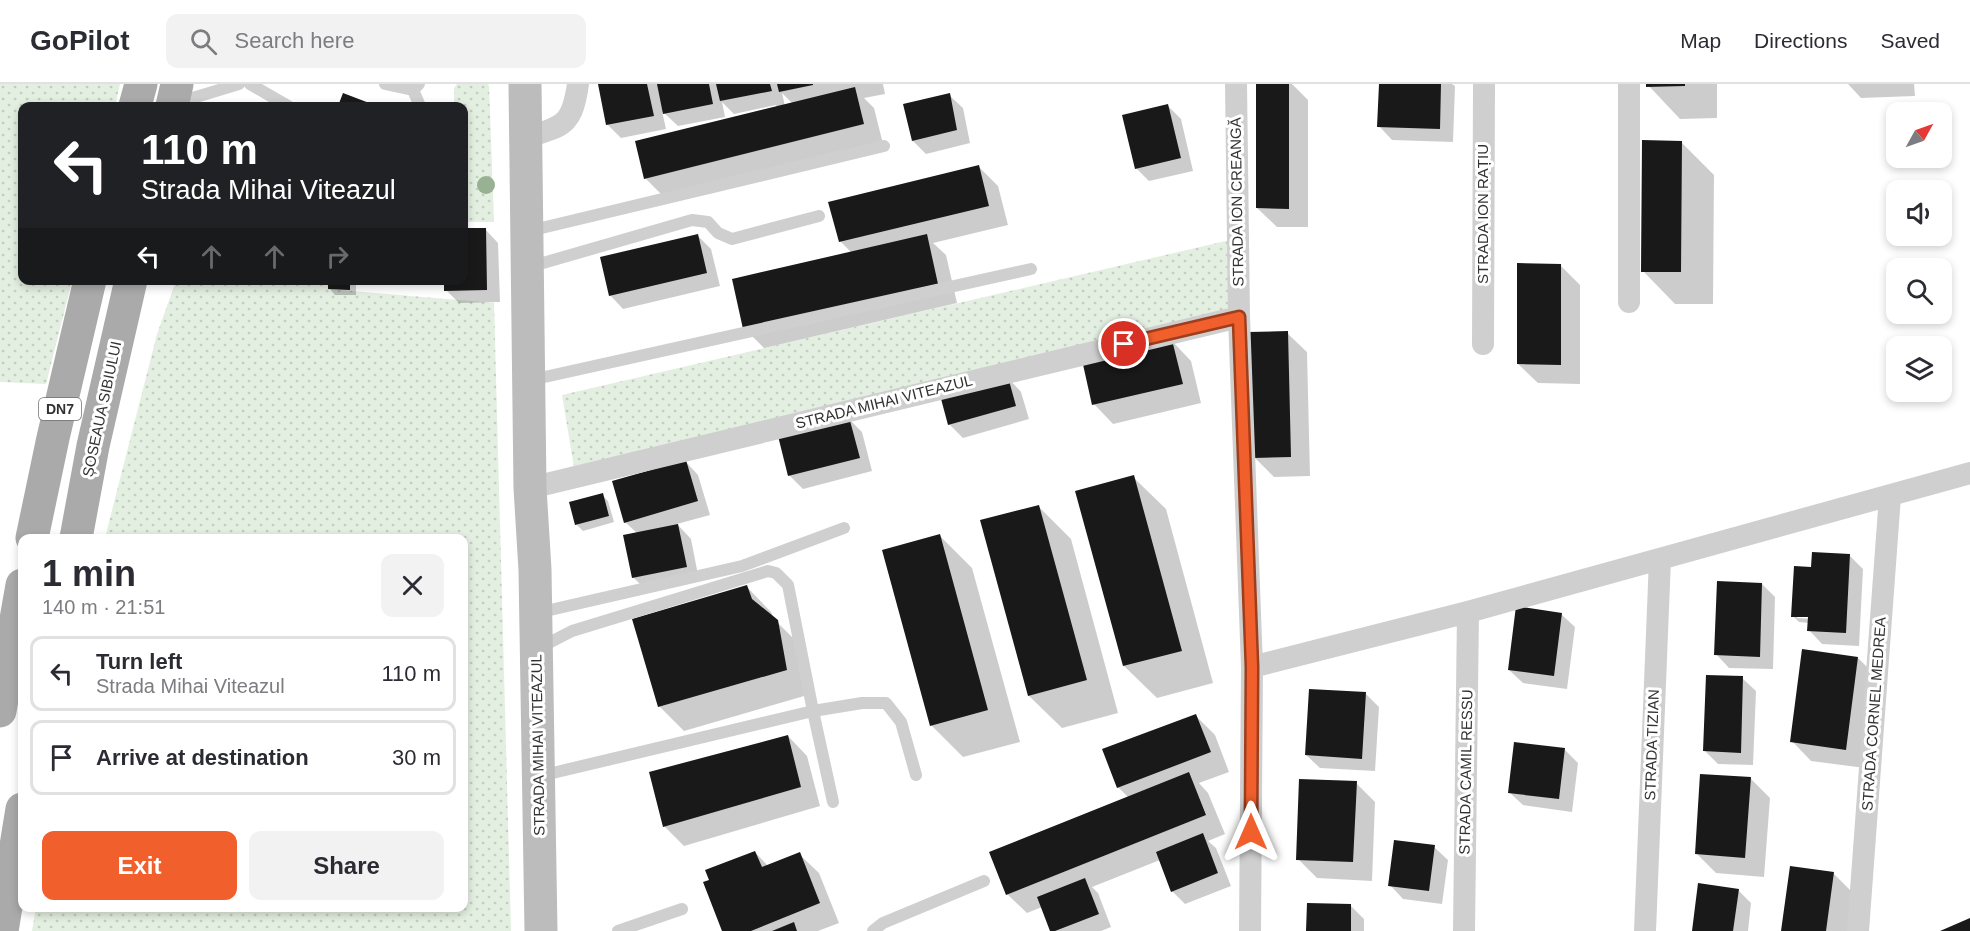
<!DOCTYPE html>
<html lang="en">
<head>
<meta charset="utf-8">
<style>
  body { margin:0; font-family:Arial,sans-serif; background:#f2f2f3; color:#2b2b33; height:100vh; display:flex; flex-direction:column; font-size:22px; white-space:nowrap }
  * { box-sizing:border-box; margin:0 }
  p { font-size:20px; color:#7c7c81 }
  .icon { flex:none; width:33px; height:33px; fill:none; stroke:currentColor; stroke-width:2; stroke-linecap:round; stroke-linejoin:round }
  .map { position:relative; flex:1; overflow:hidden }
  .sheet { position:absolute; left:18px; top:450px; width:450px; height:378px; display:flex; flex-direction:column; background:#fff; border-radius:12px; box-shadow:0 3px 9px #0003 }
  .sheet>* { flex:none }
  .top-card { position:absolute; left:18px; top:18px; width:450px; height:183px; border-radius:12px; box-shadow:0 3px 9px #0003; background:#202124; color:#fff; overflow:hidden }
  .needle { width:39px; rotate:50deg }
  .fabs { position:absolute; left:1886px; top:18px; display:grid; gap:12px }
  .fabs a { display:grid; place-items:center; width:66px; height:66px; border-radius:12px; background:#fff; box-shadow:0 3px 9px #0003; font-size:30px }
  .pin { position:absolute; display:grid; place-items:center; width:51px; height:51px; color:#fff; margin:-26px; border:3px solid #fff; border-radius:50%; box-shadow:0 2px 6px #0007 }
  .me { position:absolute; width:66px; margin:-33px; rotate:0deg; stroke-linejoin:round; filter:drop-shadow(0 0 4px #0008) }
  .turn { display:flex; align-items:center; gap:21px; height:126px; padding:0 24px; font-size:27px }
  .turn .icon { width:78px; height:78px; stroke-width:2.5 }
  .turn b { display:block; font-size:42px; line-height:51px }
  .lanes { display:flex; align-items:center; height:57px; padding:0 24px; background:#0003; justify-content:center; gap:30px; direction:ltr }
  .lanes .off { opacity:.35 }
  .round { display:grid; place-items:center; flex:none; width:63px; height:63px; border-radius:12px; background:#f2f2f3 }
  .overview { display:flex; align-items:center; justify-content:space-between; height:102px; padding:0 24px }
  h1 { font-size:36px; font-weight:600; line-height:45px }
  .primary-button { display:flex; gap:12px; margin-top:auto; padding:12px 24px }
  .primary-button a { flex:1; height:69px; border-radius:12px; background:#f15f2d; color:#fff; font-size:24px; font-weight:600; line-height:69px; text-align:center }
  .primary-button a+a { background:#f2f2f3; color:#2b2b33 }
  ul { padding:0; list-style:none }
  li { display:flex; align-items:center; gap:18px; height:75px; margin:0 12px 9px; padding:0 12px; border:3px solid #e1e1e2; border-radius:12px }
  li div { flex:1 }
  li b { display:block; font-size:22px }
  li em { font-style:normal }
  header { display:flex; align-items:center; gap:36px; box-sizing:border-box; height:84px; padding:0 30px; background:#fff; border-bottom:2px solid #e1e1e2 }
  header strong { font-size:28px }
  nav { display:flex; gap:33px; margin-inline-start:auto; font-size:21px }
  .search { width:420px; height:54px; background:#f2f2f3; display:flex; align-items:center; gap:15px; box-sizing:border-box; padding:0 21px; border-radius:12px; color:#7c7c81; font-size:22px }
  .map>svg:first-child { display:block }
  .grass { fill:url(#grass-dots) }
  .shadow { fill:#0003; fill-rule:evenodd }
  .building { fill:#191919 }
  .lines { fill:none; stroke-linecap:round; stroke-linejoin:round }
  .service { stroke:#cfcfcf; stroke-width:12 }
  .minor { stroke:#cfcfcf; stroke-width:22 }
  .secondary { stroke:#bcbcbc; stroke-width:33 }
  .primary { stroke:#aaa; stroke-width:33 }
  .tree { fill:#98b193 }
  .route-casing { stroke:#9d3e1d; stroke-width:15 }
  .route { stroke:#f15f2d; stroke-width:10 }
  .labels { text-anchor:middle; stroke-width:6; stroke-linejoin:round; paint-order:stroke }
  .shield { fill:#fff; stroke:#707070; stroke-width:1.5 }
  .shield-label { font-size:14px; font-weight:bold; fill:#323232 }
  .street-label { font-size:15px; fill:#323232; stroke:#fff }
</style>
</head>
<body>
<header>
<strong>GoPilot</strong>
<div class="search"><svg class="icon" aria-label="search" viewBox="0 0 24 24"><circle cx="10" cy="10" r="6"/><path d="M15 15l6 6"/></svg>Search here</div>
<nav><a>Map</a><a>Directions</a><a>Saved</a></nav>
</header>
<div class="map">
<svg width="1970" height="847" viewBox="0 0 1970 847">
  <defs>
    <pattern id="grass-dots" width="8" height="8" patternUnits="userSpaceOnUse" patternTransform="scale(1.5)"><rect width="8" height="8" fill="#e3efe0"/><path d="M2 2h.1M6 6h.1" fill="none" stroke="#c3cdc1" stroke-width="1.8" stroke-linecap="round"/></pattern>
  </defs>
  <rect width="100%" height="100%" fill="#fff"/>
  <path class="grass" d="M0,0H120L115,22H22V196L72,197L46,300L0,298Z
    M457,0H488L489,2L494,138H464V22H454V4Z
    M1230,156L1231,225L575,389L562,311Z
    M176,197H328V205L494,219L511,847H32L36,824H464V454H105L157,250Z"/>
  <path class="shadow" d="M599,0H883L885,10L864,14L874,24L883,60L664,113L645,94L777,24L776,21L734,30L722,18L725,33L678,42L662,27L666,45L621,54L607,40ZM782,9L793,20L785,22Z
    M1257,0H1292L1308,16V143H1277L1257,124Z
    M1380,0H1452L1455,2L1453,58L1392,56L1379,42Z
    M1647,0H1717V34L1680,35Z
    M1848,0H1914L1915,12L1861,14Z
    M949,11L963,24L970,59L926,70L913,57Z
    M1168,22L1181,35L1193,87L1149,97L1136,84Z
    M1681,58L1714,91L1713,220H1675L1643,187Z
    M979,83L998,102L1008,141L933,159L946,171L957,219L764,264L744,244L852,169L840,157Z
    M485,145L498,159L500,218L459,219L446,206L464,196V146Z
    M698,152L711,165L720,202L623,225L610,211Z
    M1560,181L1580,201V300L1538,299L1518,280Z
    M329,196H356V211H335L329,204Z
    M1287,249L1307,268L1310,392L1274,393L1254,373Z
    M1172,257L1191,277L1201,319L1113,340L1094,320Z
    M1008,294L1021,308L1029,335L963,354L949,340Z
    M849,335L862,348L872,387L803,405L789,391Z
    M685,377L698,391L710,431L677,440L691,455L699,496L646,506L633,493L637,449L625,438Z
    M1133,393L1166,425L1213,599L1157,614L1124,582Z
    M602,411L608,417L614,438L583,447L576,440Z
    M1038,422L1071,455L1118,629L1062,644L1029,612Z
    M940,452L972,484L1020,658L963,673L931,641Z
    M1850,472L1863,485L1859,562L1822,560L1809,546V539L1799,538L1793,532L1810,484ZM1797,531L1815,532V535L1797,534Z
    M1762,500L1775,513L1773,585L1729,584L1716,570Z
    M747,503L771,528L774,535L802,563L811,610L684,647L659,622Z
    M1561,530L1575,543L1567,605L1523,599L1509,586Z
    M1858,574L1877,593L1865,684L1811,677L1792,657Z
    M1742,594L1756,607L1753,681L1718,680L1705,667Z
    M1366,610L1379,623L1375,687L1320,684L1306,671Z
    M1195,631L1215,651L1229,688L1199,699L1208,709L1225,750L1208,757L1216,764L1231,802L1185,820L1172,807L1160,776L1092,803L1098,809L1111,843L1101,847H1052L1042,823L1027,829L1007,810L1129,714L1118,703Z
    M788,652L807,672L820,722L684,762L664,742Z
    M1565,666L1578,679L1572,728L1523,721L1509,708Z
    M1750,694L1770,714L1764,793L1716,789L1697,770Z
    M1356,699L1375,718L1372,797L1317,794L1298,775Z
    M1434,763L1448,776L1442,820L1403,815L1390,801Z
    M755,768L768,782L799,770L819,789L839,839L818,847H724Z
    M1833,789L1853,809L1848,847H1783Z
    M1738,806L1751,819L1748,847H1693Z
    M1351,822L1364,835V847H1308Z"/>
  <path class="building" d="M598,0H647L654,32L606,41Z
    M657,0H709L713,20L663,30Z
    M716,0H770L772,7L720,17Z
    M777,0H813V1L779,8Z
    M1256,0H1289V125L1256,124Z
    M1379,0H1441L1440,45L1377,43Z
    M1646,0H1685V2L1646,3Z
    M855,3L864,40L644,95L635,57Z
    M343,9L377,22H338Z
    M950,9L957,46L912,57L903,20Z
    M1168,20L1181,74L1135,85L1122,31Z
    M1642,56L1682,57L1681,188H1641Z
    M979,81L989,122L839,158L828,118Z
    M464,144H486L487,206L444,207V196H464Z
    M698,150L707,189L609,212L600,173Z
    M927,150L938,200L743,245L732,195Z
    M1517,179L1561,180V281L1517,280Z
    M328,196H350V206L328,205Z
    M1288,247L1291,373L1253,374L1249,248Z
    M1172,256L1183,300L1092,321L1082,276Z
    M1008,293L1016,322L948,341L940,311Z
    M849,333L860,374L788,392L778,352Z
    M686,376L698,417L624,439L612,397Z
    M1134,391L1182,567L1123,582L1075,407Z
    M603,409L609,432L575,441L569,418Z
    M1039,421L1087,596L1028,612L980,436Z
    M678,440L687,483L632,494L623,451Z
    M940,450L988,626L930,642L882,466Z
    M1812,468L1850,470L1846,549L1807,547L1808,533H1791L1794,482L1811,483Z
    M1717,497L1762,499L1760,573L1714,571Z
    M747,501L752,515L778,536L787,586L658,623L632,535Z
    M1516,522L1562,529L1554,592L1508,586Z
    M1802,565L1858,573L1846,666L1790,658Z
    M1706,591L1743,592L1741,669L1703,667Z
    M1309,605L1366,608L1362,675L1305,671Z
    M1196,630L1211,668L1117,704L1102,665Z
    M788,651L801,703L663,743L649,688Z
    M1514,658L1565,664L1559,715L1508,709Z
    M1189,688L1206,731L1006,811L989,768Z
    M1700,690L1751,693L1745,774L1695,770Z
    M1299,695L1357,697L1353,778L1296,776Z
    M1203,749L1218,789L1171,808L1156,768Z
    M1394,756L1435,761L1429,807L1388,802Z
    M755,767L762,783L800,768L820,819L751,847H722L703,798L709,796L705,786Z
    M1790,782L1834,788L1826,847H1781Z
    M1085,794L1099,830L1055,847H1050L1037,813Z
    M1698,799L1739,805L1733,847H1692Z
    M1307,819L1351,820V847H1306Z
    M1970,834V847H1940Z
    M794,838L797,847H772Z"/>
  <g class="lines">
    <path class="service" d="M250,0L288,22
      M385,0L413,6L419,0
      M413,6L420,22
      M176,19L239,0
      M529,147L884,62
      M529,183L692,136L708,138L718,149L732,155L819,132
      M531,296L1031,185
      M537,529L742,482L844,444
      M539,564L572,547L768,487L776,489L788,501L813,627L540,692
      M833,718L813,627L862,619H886L901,638L916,691
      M618,847L682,825
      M873,847L883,839L984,797"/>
    <path class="minor" d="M1236,0L1239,233L1252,583L1250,847
      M527,53C564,42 572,41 578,0
      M1629,218V0
      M1483,260L1484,0
      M530,404L1239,233
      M1252,583L1468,528L1970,389
      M1464,847L1468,528
      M1645,847L1660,475
      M1858,847L1890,412"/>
    <path class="secondary" d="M525,0L530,404L535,486L541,847"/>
    <path class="primary" d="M135,22L141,0
      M172,22L177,0
      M32,454L53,354L90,196
      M76,454L93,362L131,196
      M0,627L22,501
      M2,847L22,725"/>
  </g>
  <circle class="tree" cx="486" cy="101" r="9"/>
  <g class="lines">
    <g class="route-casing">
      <path id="route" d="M1124,260L1239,233L1252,583L1251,748"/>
    </g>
    <use href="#route" class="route"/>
  </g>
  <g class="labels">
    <rect class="shield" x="39" y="314" width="42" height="22" rx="4.5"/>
    <g class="shield-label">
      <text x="60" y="330">DN7</text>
    </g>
    <g class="street-label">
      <text transform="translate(1237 118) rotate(-91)" y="5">STRADA ION CREANGĂ</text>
      <text transform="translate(1483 130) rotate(-90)" y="5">STRADA ION RAȚIU</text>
      <text transform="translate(884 318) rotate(-14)" y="5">STRADA MIHAI VITEAZUL</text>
      <text transform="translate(102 325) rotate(-78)" y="5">ȘOSEAUA SIBIULUI</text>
      <text transform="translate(1874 630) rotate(-86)" y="5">STRADA CORNEL MEDREA</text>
      <text transform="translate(538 661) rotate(-91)" y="5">STRADA MIHAI VITEAZUL</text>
      <text transform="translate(1652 661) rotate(-88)" y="5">STRADA TIZIAN</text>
      <text transform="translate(1466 688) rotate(-89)" y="5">STRADA CAMIL RESSU</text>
    </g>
  </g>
</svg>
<div class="fabs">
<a><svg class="needle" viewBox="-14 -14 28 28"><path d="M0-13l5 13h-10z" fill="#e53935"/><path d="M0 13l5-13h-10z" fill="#7c7c81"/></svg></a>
<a><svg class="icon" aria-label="sound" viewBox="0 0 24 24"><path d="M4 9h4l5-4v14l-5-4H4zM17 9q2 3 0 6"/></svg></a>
<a><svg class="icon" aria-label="search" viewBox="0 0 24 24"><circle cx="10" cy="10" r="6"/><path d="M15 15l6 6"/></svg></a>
<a><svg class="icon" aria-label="layers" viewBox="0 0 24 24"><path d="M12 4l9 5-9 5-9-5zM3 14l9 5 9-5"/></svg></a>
</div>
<div class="pin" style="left:1124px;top:260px;background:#d93025"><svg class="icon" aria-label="arrive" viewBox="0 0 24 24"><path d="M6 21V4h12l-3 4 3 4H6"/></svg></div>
<svg class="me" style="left:1251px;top:748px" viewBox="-20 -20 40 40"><path d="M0-17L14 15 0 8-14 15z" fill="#f15f2d" stroke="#fff" stroke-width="4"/></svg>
<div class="top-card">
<div class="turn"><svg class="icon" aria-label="left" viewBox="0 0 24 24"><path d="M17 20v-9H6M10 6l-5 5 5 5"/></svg><div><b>110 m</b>Strada Mihai Viteazul</div></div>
<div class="lanes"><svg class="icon" aria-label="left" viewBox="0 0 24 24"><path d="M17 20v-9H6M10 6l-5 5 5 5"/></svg><svg class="icon off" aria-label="ahead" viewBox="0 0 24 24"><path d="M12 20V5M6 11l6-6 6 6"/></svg><svg class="icon off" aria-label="ahead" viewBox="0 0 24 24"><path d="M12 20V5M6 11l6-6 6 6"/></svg><svg class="icon off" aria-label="right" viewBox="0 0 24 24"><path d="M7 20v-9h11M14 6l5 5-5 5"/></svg></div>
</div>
<section class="sheet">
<div class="overview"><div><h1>1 min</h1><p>140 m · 21:51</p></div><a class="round"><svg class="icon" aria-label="close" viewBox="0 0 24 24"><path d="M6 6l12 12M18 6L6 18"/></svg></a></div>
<ul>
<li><svg class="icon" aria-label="left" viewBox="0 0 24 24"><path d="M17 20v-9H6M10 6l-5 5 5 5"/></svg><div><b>Turn left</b><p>Strada Mihai Viteazul</p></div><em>110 m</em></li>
<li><svg class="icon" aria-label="arrive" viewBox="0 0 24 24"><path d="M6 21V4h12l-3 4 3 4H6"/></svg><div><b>Arrive at destination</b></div><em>30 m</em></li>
</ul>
<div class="primary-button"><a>Exit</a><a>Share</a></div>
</section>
</div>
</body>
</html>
